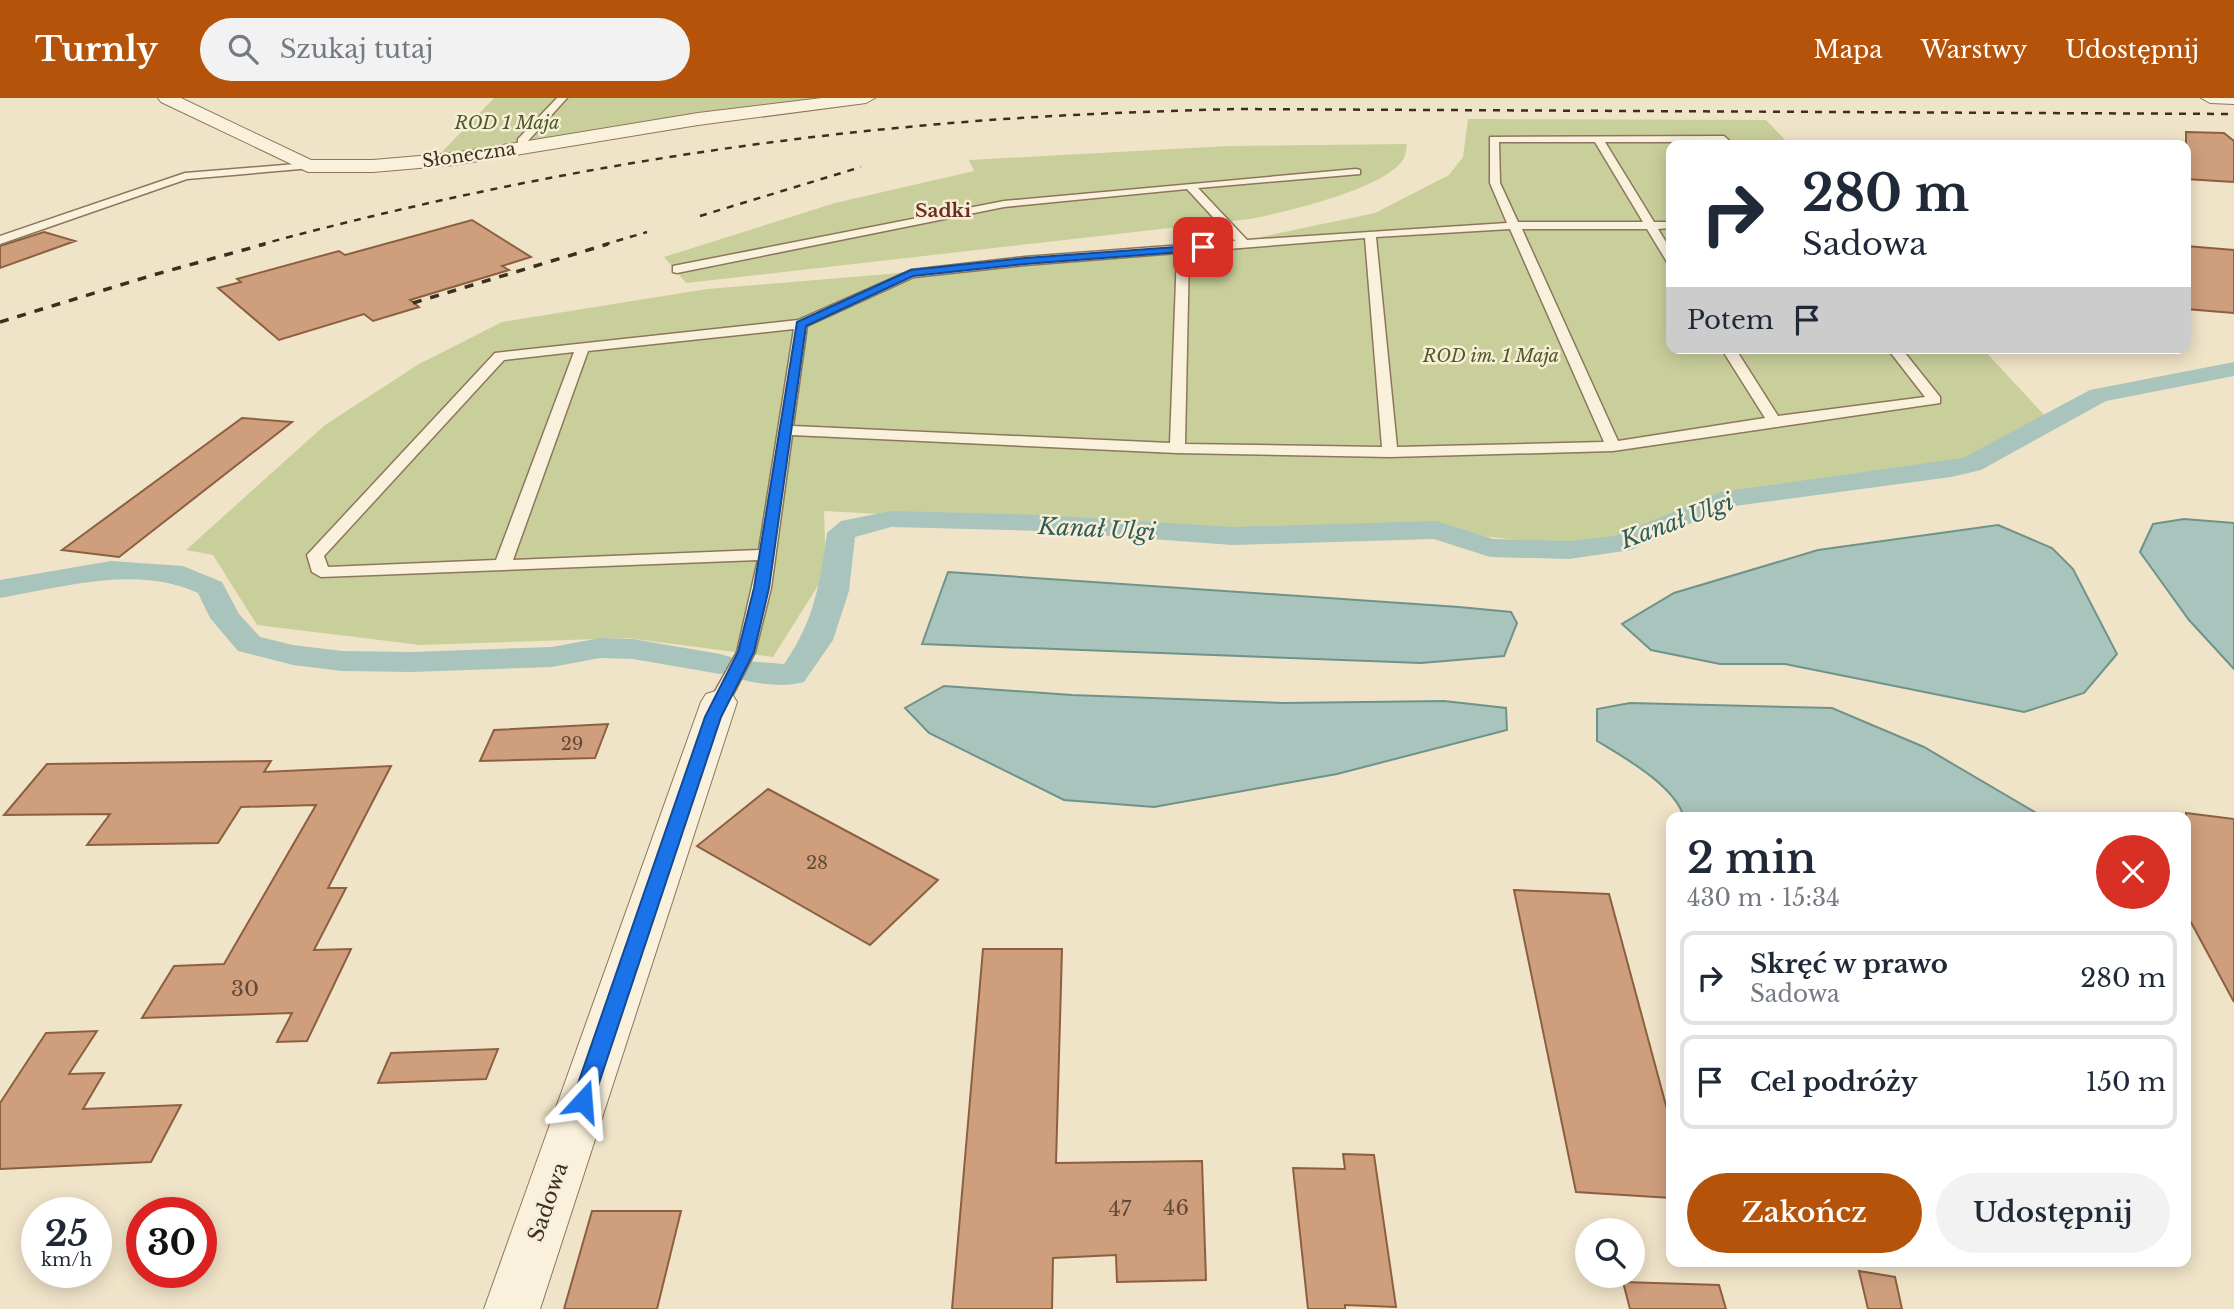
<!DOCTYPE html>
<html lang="pl">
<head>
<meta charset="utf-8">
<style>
  body { margin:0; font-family:"Libre Baskerville",serif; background:#f2f2f3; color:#1f2937; height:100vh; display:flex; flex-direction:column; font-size:26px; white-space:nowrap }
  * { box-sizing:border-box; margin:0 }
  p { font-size:23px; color:#747a83 }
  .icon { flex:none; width:38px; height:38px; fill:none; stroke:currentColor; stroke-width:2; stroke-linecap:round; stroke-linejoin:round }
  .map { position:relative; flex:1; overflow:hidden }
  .sheet { position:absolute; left:1666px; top:714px; width:525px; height:455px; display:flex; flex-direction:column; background:#fff; border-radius:14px; box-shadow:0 4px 18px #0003 }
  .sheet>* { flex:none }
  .banner { position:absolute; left:1666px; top:42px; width:525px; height:214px; border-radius:14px; box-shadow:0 4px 18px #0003; background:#fff; color:#1f2937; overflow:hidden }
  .buttons { position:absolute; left:1575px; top:1120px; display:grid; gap:14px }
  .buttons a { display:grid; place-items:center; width:70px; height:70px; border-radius:50%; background:#fff; box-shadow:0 4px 18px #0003; font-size:35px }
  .speed { position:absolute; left:21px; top:1099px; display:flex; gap:14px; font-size:35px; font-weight:700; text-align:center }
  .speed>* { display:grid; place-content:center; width:91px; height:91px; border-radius:50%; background:#fff; box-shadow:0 4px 18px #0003; line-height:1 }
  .speed small { font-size:18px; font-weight:400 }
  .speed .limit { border:10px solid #d22; background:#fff; color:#111 }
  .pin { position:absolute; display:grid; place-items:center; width:60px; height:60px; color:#fff; margin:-30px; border-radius:14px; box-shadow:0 4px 10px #0006 }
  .me { position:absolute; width:77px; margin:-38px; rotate:19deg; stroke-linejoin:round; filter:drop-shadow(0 0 5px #0008) }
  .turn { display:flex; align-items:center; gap:24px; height:147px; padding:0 21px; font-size:32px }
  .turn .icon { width:91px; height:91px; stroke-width:2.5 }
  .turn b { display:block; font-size:49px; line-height:60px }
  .then { display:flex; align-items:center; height:66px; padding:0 21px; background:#0003; gap:14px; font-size:26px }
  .round { display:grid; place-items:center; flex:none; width:74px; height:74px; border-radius:37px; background:#f2f2f3 }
  .headline { display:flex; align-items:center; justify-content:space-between; height:119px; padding:0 21px }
  h1 { font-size:42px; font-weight:600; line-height:52px }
  .cta { display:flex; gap:14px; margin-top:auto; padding:14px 21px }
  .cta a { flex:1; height:80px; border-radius:42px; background:#b45309; color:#fff; font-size:28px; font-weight:600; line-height:80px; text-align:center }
  .cta a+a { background:#f2f2f3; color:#1f2937 }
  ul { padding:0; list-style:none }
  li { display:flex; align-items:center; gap:21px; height:94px; margin:0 14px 10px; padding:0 7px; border:4px solid #e0e1e3; border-radius:14px }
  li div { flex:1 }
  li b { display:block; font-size:26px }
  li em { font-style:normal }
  header { display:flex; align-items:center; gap:42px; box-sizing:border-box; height:98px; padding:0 35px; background:#b45309; color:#fff }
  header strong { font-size:33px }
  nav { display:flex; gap:38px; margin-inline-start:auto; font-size:24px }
  .search { width:490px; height:63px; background:#f2f2f3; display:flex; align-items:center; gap:18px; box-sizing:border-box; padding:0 24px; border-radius:38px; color:#747a83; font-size:26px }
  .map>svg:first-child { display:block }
  .green { fill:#c9cf9b }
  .water { fill:#a9c4bc; stroke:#6f938a; stroke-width:2 }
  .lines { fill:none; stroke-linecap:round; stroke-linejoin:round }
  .canal { fill:#a9c4bc; fill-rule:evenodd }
  .building { fill:#cf9f7d; stroke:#8d5f41; stroke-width:2 }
  .lane-casing { stroke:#8d765c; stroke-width:3 }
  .street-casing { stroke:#8d765c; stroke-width:2 }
  .lane { fill:#faf1dc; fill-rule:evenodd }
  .street { fill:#faf1dc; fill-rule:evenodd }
  .rail-far1 { stroke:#3d2e20; stroke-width:2.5; stroke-dasharray:7 7; stroke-linecap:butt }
  .rail { stroke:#3d2e20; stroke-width:3.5; stroke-dasharray:9 9; stroke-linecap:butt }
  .route { fill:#1a73e8; stroke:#114b97; stroke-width:2 }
  .labels { text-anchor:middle; stroke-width:5; stroke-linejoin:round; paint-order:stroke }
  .far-park-label { font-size:18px; font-style:italic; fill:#4d5a26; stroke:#f7eed8 }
  .far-street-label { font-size:18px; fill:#3d2e20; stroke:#f7eed8 }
  .number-label { font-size:18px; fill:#624a37 }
  .far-neighbourhood-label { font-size:19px; font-weight:bold; fill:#6b2e1e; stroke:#f7eed8 }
  .near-number-label { font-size:21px; fill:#624a37 }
  .street-label { font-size:21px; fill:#3d2e20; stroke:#f7eed8 }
  .water-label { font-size:23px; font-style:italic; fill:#2f5d5a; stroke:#f7eed8 }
</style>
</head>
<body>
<header>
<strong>Turnly</strong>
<div class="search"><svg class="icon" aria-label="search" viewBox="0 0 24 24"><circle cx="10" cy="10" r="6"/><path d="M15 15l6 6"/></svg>Szukaj tutaj</div>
<nav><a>Mapa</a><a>Warstwy</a><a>Udostępnij</a></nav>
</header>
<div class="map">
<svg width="2234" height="1211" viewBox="0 0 2234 1211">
  <rect width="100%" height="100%" fill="#f0e4c8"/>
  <path class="green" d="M494,0H847L438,58Z
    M1468,21L1766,22L1790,47H1671V250H1982L2046,319L1961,365L1712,398L1628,441L1586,448L1404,431L1231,435L824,413L826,475L773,559L627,540L420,547L257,527L213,457L186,452L325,327L419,266L502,224L707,191L888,176L1011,162L1266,147L1261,139L1375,115L1449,77L1463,59Z
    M1407,46C1406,51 1406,58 1403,62C1382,92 1285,114 1250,121L686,185L664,159L835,105L974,73L969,62L1228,48Z"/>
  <path class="water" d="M2184,421L2234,425V571L2189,522L2140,454L2153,426Z
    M1998,427L2052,450L2073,471L2117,556L2084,595L2024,614L1785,566H1720L1651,552L1622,526L1674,495L1818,452Z
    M948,474L1459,509L1511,514L1517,525L1504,558L1421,565L922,546Z
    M944,588L1072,597L1284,605L1444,603L1506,610L1507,632L1337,676L1154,709L1064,702L929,635L905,610Z
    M1630,605L1832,610L1924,649L2043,719H1684C1674,687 1625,660 1597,643V611Z"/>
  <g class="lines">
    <path class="canal" d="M2234,264V278L2106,303L1981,372L1951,379L1727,409L1631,452L1569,461L1490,459L1434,441L1233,447L1043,433L891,429L855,439L849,493L833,542L804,584C783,590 757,586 736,580L731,573L720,576L633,561L600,560L552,569L411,574L342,573L293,567L238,553L210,520L198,495C137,467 64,489 0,500V482L111,463L183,468L222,484L239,516L260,539L293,547L342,553L411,554L552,549L600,540L633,541L720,556L731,559L736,566L747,563L784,566C814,524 820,485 827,435L841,423L891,413L1043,417L1233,429L1436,423L1493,441L1569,443L1615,438L1721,394L1963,360L2090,292Z"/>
  </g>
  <path class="building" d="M2186,34L2224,35L2234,43V84L2186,81Z
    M472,122L531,159L502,168L509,172L410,202L419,209L373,223L364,216L279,242L218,190L241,184L237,181L339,153L345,157Z
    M44,134L75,143L0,170V148Z
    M2186,148L2234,152V215L2186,211Z
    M242,320L292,324L119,459L62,452Z
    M608,626L595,660L480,663L494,632Z
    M271,663L264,674L391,668L328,790H346L314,852L351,851L307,943L277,944L292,915L142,920L174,868L224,866L316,707L241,709L218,745L87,747L110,716L4,717L47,666Z
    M768,691L938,782L870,847L697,748Z
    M2186,715L2234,721V904L2186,815Z
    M1514,792L1609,796L1671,1026V1100L1576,1094Z
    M983,851H1062L1056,1065L1202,1063L1206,1182L1117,1184L1116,1157L1053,1160L1052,1211H952Z
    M97,933L69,976L104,975L83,1011L181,1007L151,1064L0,1071V1005L46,935Z
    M498,951L486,981L378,985L391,955Z
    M1343,1056L1374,1057L1396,1209L1345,1207V1211H1308L1293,1070L1345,1071Z
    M592,1113H681L657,1211H564Z
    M1859,1173L1895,1179L1902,1211H1868Z
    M1623,1184L1719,1187L1726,1211H1630Z"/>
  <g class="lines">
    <g class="lane-casing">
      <path id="lane" d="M557,0H567L527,44L526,52H518V41Z
        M1724,38L1734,47H1724L1721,44H1605L1654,124H1671V130L1658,131L1671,152V165L1667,164L1647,131H1522L1618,343L1765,320L1721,250H1735L1778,318L1925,299L1887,250H1901L1940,299V305L1613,353L1390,359L1177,355L792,337L771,490L755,554L729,604L726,608H712L709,604L737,554L758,462L321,479L312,474L307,457L495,255L798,222L911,172L1025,159L1235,143L1187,91L1004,109L677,175L673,174V168L1004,103L1356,71L1360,72V76L1198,90L1247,142L1507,125L1490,85V39ZM1499,44H1595L1643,124H1518L1500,85ZM1510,131L1604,344L1397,349L1376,139ZM1365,140L1382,349L1185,346L1189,154ZM1177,155L1170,345L793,328L807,228L914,179L1025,167ZM794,231L759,452L513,462L588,253ZM574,254L496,462L328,469L324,458L504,262Z
        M308,65L313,68L312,70L187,81L0,146V138L185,75Z"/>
    </g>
    <g class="street-casing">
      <path id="street" d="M158,0H181L311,62H373L454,55L698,15L822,0H875L866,5L698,27L454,67L373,74H308L161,4Z
        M2201,0H2234V6L2210,5Z
        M719,592L732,596L737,604L540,1211H484L701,604L706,596Z"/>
    </g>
    <use href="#lane" class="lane"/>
    <use href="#street" class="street"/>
    <path class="rail-far1" d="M700,118L861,69
      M259,147C474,89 696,48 918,28C1023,18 1128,14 1234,11L2234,16
      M603,147L647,134"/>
    <path class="rail" d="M413,205L608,146
      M0,224L153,177L265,146"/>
  </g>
  <path class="route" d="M1203,147H1207V152L1025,166L913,178L806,228L769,490L754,554L721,619L593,1003L590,1009L583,1012L575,1009L572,1003L705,619L738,554L754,490L797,224L911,172L1025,160Z"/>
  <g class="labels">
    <g class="far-park-label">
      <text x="507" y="31">ROD 1 Maja</text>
      <text x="1491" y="264">ROD im. 1 Maja</text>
    </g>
    <g class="far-street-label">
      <text transform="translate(469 57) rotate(-8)" y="6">Słoneczna</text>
    </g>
    <g class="number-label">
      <text x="572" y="652">29</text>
      <text x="817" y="771">28</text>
    </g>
    <g class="far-neighbourhood-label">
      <text x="943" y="119">Sadki</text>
    </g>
    <g class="near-number-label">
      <text x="245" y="898">30</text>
      <text x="1176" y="1117">46</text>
      <text x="1120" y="1118">47</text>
    </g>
    <g class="street-label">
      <text transform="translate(548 1104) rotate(-71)" y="7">Sadowa</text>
    </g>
    <g class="water-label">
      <text transform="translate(1677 423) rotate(-20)" y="8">Kanał Ulgi</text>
      <text transform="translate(1097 431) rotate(3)" y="8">Kanał Ulgi</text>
    </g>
  </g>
</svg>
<div class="buttons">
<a><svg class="icon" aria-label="search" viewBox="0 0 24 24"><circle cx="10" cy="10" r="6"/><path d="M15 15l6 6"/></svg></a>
</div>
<div class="speed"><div>25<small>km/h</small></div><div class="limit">30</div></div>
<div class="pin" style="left:1203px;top:149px;background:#d93025"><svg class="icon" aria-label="arrive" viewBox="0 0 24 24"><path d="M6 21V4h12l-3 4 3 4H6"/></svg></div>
<svg class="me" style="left:583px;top:1003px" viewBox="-20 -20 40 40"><path d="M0-17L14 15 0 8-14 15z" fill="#1a73e8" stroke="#fff" stroke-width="4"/></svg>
<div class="banner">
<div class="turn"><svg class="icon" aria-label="right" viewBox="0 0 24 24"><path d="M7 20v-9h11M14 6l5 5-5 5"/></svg><div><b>280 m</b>Sadowa</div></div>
<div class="then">Potem<svg class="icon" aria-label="arrive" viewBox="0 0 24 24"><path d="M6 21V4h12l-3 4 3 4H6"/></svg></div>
</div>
<section class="sheet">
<div class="headline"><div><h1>2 min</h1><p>430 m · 15:34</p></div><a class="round" style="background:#d93025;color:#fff"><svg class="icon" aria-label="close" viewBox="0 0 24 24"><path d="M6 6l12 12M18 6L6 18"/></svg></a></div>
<ul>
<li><svg class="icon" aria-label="right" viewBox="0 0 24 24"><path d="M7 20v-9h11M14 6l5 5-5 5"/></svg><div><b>Skręć w prawo</b><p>Sadowa</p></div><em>280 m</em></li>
<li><svg class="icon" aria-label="arrive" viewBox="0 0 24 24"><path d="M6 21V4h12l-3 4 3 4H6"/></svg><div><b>Cel podróży</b></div><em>150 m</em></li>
</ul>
<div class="cta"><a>Zakończ</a><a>Udostępnij</a></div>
</section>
</div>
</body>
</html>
